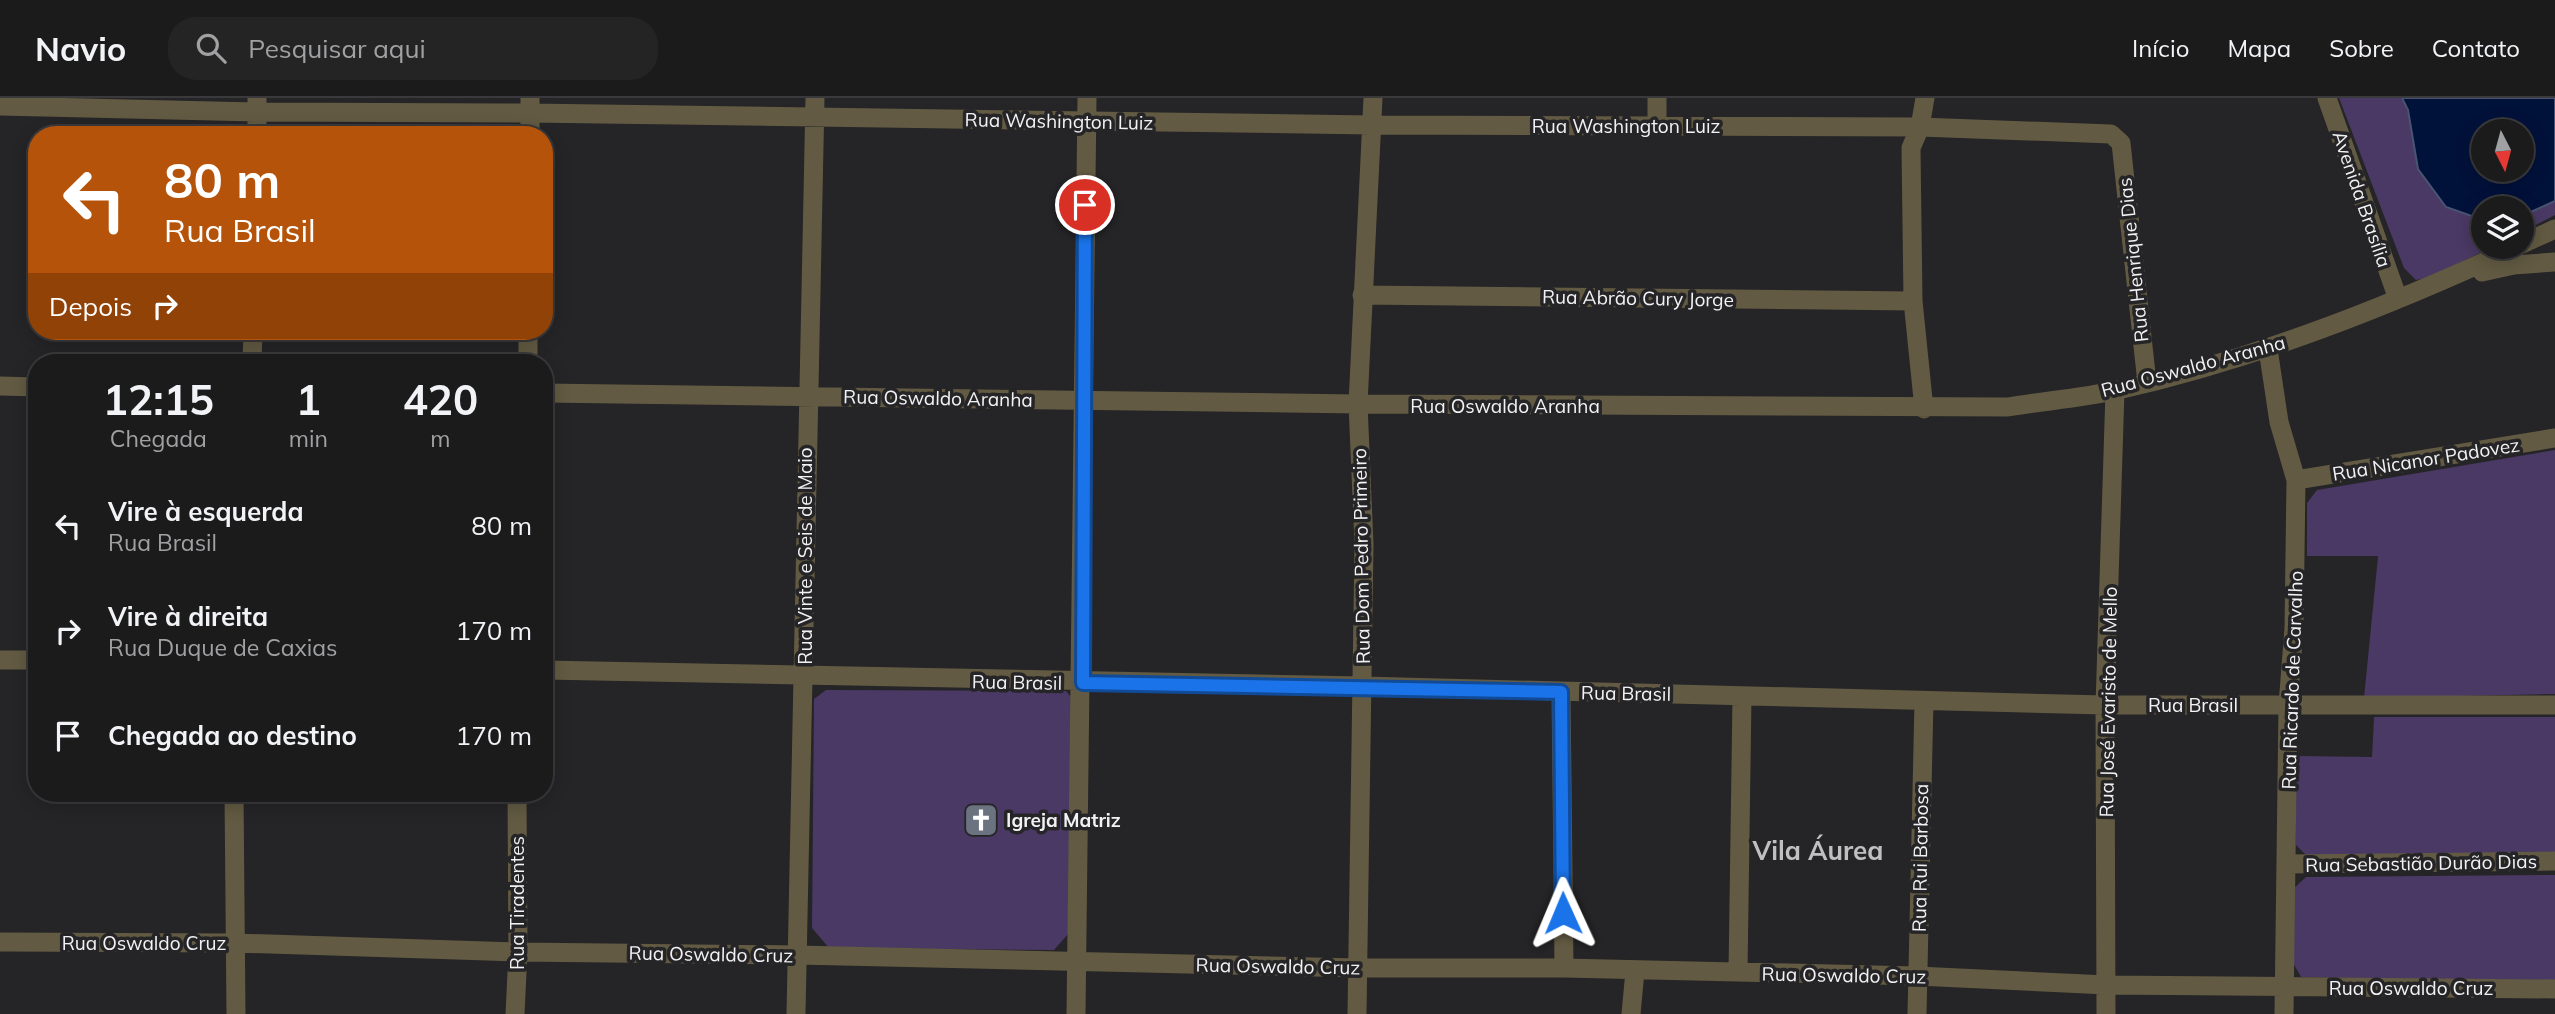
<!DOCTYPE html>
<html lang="pt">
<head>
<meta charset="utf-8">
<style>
  body { margin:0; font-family:Mulish,sans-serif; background:#252425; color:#f1f3f6; height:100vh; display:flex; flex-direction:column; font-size:26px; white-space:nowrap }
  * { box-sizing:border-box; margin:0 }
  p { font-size:23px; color:#a0a1a3 }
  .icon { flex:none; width:38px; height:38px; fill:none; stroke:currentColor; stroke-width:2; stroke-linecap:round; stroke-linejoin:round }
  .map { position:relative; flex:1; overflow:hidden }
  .side { position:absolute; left:28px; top:256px; width:525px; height:448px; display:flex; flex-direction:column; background:#1c1b1c; border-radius:28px; box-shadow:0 4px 18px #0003,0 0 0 2px #3a393b }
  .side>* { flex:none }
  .banner { position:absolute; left:28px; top:28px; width:525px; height:214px; border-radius:28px; box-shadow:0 4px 18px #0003,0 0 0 2px #3a393b; background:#b45309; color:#fff; overflow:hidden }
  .needle { width:46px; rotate:174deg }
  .buttons { position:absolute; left:2471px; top:21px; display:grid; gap:14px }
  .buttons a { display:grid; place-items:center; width:63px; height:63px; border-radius:50%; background:#1c1b1c; box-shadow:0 4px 18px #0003,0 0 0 2px #3a393b; font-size:35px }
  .pin { position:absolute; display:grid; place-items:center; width:60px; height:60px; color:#fff; margin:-30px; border:4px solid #fff; border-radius:50%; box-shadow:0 2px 7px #0007 }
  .me { position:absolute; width:77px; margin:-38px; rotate:359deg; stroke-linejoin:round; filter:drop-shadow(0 0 5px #0008) }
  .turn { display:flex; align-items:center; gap:24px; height:147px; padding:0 21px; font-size:32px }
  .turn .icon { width:91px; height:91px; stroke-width:2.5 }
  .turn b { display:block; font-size:49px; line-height:60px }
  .then { display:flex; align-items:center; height:66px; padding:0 21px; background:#0003; gap:14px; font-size:26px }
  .eta { display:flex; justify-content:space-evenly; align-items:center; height:119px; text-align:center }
  .eta b { font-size:42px; font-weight:700; line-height:49px }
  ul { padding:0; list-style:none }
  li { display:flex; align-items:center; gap:21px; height:105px; padding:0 21px }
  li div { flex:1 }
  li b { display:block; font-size:26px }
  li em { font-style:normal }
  header { display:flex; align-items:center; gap:42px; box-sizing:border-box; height:98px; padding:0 35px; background:#1c1b1c; border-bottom:2px solid #3a393b }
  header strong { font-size:33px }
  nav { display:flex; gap:38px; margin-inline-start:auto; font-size:24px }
  .search { width:490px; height:63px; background:#252425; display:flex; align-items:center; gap:18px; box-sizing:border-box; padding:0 24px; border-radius:28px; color:#a0a1a3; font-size:26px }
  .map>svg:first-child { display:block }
  .green { fill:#4a3964 }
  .water { fill:#00113a; stroke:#495472; stroke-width:2; fill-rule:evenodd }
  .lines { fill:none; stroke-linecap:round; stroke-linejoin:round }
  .minor { stroke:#625a42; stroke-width:19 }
  .route-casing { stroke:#114b97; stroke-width:18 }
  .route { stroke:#1a73e8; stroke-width:12 }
  .labels { text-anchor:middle; stroke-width:7; stroke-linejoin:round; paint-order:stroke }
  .street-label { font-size:19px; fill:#f2f1f3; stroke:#252426 }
  .poi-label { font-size:19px; font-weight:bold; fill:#f2f1f3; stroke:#252426; text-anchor:start }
  .district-label { font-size:26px; font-weight:bold; fill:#c0bfc2; stroke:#252426 }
</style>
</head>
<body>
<header>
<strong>Navio</strong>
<div class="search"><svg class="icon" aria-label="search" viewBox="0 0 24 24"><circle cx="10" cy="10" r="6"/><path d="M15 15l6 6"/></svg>Pesquisar aqui</div>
<nav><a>Início</a><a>Mapa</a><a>Sobre</a><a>Contato</a></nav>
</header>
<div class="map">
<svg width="2555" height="916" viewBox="0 0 2555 916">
  <rect width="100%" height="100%" fill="#252426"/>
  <path class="green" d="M2339,0H2402L2446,109L2483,122V149H2492L2431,179L2416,182L2404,170Z
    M2555,103V117L2522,134V118Z
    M2555,352V596L2364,600L2378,458H2307V405L2317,392Z
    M826,592L1066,593L1075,604L1069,835L1054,852L829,850L812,830L814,601Z
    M2374,619H2555V756L2307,758L2296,747V658L2372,659Z
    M2555,777V884L2301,879L2291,861L2293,791L2306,779Z"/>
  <path class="water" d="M2402,0H2555V103L2522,118V110H2483V122L2446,109L2418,71L2408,12ZM2483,33H2522V72H2483Z"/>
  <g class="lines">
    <path class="minor" d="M2327,0L2398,201
      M0,8L258,14L530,15L1372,27L1920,29L2111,36L2121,45L2147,285
      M1657,28V0
      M257,37V0
      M530,37V0
      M2522,146L2555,131
      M2482,174L2514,167L2555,164
      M1362,197L1913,203
      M2268,251L2279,324L2296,382L2294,530L2288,607L2284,916
      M252,264L253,233
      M528,264V233
      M0,288L37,289
      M544,295L1358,306L2008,309C2044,303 2082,300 2118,292C2256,261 2389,208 2517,149
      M1924,311L1913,203L1911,50L1920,29L1925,0
      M2296,382L2555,340
      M0,562H37
      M544,572L1363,588L2105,607H2555
      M1561,594L1564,870
      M234,695L236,916
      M2287,766L2555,763
      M0,844L235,845L518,854L797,857L1358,870H1564L1917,878L2107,887L2555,891
      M1738,874L1742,598
      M515,916L518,854L517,695
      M796,916L815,0
      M1076,916L1087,0
      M1357,916L1364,446L1358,306L1373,0
      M1631,916L1635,873
      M1917,916L1924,603
      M2106,916L2105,607L2115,293"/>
  </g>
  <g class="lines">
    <g class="route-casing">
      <path id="route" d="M1085,107L1083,585L1561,594L1563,815"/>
    </g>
    <use href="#route" class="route"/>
  </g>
  <defs>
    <g id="church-square" transform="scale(1.75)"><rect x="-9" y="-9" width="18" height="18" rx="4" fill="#6b7280" stroke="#252426"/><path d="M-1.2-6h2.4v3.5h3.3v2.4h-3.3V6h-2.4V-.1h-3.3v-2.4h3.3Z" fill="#fff"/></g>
  </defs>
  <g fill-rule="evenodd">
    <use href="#church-square" x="981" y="722"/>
  </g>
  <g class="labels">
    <g class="street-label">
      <text transform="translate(1059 23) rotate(1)" y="7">Rua Washington Luiz</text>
      <text x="1626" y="35">Rua Washington Luiz</text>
      <text transform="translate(2362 101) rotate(71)" y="7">Avenida Brasília</text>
      <text transform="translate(2133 162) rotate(-96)" y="7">Rua Henrique Dias</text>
      <text transform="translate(1638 200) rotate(1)" y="7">Rua Abrão Cury Jorge</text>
      <text transform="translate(2193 268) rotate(-15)" y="7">Rua Oswaldo Aranha</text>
      <text transform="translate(938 300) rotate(1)" y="7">Rua Oswaldo Aranha</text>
      <text x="1505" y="315">Rua Oswaldo Aranha</text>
      <text transform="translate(2426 361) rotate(-9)" y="7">Rua Nicanor Padovez</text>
      <text transform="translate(805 458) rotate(-90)" y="7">Rua Vinte e Seis de Maio</text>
      <text transform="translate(1361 458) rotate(-91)" y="7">Rua Dom Pedro Primeiro</text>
      <text transform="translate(2292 582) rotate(-88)" y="7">Rua Ricardo de Carvalho</text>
      <text transform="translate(1017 584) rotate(1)" y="7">Rua Brasil</text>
      <text transform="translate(1626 595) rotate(1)" y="7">Rua Brasil</text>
      <text transform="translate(2108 604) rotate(-89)" y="7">Rua José Evaristo de Mello</text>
      <text x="2193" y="614">Rua Brasil</text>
      <text transform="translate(1920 760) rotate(-89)" y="7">Rua Rui Barbosa</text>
      <text transform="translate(2421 765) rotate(-1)" y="7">Rua Sebastião Durão Dias</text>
      <text transform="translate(517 805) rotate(-90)" y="7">Rua Tiradentes</text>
      <text x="144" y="852">Rua Oswaldo Cruz</text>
      <text transform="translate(711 856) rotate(1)" y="7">Rua Oswaldo Cruz</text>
      <text transform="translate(1278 868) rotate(1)" y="7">Rua Oswaldo Cruz</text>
      <text transform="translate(1844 877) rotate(1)" y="7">Rua Oswaldo Cruz</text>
      <text x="2411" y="897">Rua Oswaldo Cruz</text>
    </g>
    <g class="poi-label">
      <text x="1006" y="729">Igreja Matriz</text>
    </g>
    <g class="district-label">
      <text x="1818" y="762">Vila Áurea</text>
    </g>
  </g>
</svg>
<div class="buttons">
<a><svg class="needle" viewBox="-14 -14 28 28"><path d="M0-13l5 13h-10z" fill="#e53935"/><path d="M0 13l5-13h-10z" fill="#a0a1a3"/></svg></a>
<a><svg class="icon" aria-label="layers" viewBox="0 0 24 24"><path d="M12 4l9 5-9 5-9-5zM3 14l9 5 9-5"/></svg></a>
</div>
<div class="pin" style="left:1085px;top:107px;background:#d93025"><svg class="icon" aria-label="arrive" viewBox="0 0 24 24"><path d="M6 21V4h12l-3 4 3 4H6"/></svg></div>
<svg class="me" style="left:1563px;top:815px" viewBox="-20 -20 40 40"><path d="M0-17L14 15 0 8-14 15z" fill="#1a73e8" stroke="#fff" stroke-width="4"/></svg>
<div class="banner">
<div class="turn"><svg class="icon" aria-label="left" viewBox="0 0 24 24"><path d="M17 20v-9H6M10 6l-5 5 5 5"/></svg><div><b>80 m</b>Rua Brasil</div></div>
<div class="then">Depois<svg class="icon" aria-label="right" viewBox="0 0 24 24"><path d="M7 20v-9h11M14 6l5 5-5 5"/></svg></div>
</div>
<section class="side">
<div class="eta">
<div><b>12:15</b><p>Chegada</p></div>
<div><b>1</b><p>min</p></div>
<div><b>420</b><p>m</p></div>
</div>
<ul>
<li><svg class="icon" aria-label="left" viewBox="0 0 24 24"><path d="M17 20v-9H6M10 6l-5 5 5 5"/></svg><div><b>Vire à esquerda</b><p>Rua Brasil</p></div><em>80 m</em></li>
<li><svg class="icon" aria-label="right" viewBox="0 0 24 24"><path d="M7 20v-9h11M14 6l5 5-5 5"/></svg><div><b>Vire à direita</b><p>Rua Duque de Caxias</p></div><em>170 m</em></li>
<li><svg class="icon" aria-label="arrive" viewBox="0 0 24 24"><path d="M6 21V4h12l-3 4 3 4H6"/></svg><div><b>Chegada ao destino</b></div><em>170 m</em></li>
</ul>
</section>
</div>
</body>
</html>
